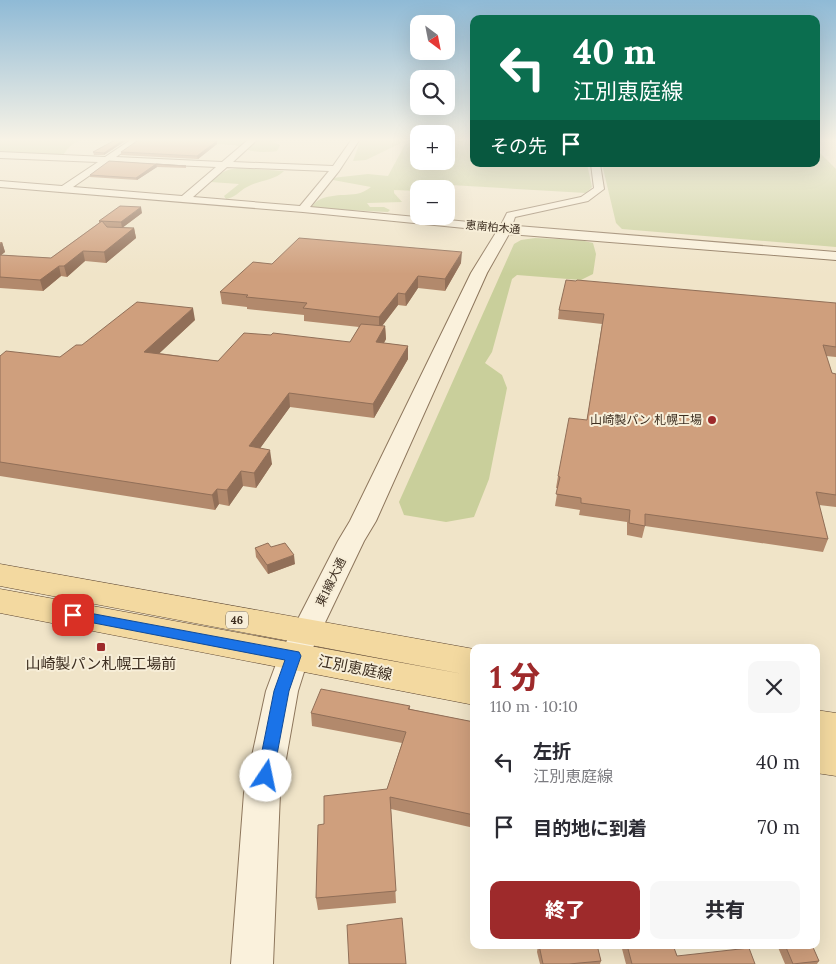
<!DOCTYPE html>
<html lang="ja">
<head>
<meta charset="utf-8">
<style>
  body { margin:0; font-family:Lora,"Noto Sans JP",serif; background:#f7f7f7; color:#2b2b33; height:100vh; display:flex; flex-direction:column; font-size:19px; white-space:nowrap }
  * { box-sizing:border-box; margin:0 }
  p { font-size:16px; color:#7c7c81 }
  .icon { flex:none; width:28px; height:28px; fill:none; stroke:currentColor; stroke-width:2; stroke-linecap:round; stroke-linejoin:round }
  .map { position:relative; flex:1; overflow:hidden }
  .sheet { position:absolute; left:470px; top:644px; width:350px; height:305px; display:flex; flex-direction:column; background:#fff; border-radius:10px; box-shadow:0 5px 20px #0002 }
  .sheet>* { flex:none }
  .guide { position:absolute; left:470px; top:15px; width:350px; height:152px; border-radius:10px; box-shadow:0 5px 20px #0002; background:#0b6e4f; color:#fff; overflow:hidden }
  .needle { width:32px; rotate:148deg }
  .buttons { position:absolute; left:410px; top:15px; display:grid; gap:10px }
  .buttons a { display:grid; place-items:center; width:45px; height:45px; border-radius:10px; background:#fff; box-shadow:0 5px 20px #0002; font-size:25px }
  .pin { position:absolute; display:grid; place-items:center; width:42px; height:42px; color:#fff; margin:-21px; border-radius:10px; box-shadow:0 2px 8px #0006 }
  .me { position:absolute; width:55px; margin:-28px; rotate:11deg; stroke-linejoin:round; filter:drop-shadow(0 0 4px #0008) }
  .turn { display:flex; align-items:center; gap:18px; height:105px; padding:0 20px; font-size:22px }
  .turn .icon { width:65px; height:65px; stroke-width:2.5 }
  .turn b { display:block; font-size:35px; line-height:42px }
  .then { display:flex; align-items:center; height:48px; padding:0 20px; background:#0003; gap:10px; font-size:19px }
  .round { display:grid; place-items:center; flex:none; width:52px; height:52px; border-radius:10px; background:#f7f7f7 }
  .overview { display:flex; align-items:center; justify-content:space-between; height:85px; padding:0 20px }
  h1 { font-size:30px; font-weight:800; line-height:38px; color:#9e2a2b }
  .button { display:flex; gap:10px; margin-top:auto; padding:10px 20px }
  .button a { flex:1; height:58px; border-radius:10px; background:#9e2a2b; color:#fff; font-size:20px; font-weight:800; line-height:58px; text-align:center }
  .button a+a { background:#f7f7f7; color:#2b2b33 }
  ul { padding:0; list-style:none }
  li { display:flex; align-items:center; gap:15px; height:65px; padding:0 20px }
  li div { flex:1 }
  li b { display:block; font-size:19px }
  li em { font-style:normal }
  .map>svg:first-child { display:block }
  .green { fill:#c9cf9b }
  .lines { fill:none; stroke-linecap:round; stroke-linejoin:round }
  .minor-casing { stroke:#8d765c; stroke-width:2 }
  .tertiary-casing { stroke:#8d765c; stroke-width:2 }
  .primary-casing { stroke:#5b4430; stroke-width:1 }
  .minor { fill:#faf1dc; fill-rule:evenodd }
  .tertiary { fill:#faf1dc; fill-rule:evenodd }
  .primary { fill:#f3d9a0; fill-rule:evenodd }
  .wall { fill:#b2896c }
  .shaded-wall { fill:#916f58 }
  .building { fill:#cf9f7d; stroke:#916f58 }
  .route { fill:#1a73e8; stroke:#114b97 }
  .poi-dot { fill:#9e2a2b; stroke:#f7eed8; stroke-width:2 }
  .labels { text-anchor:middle; stroke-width:4; stroke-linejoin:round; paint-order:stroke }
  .far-street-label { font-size:11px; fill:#3d2e20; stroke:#f7eed8 }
  .shield { fill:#f7eed8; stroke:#756857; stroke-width:1 }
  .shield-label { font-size:11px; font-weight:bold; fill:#3d2e20 }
  .poi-label { font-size:12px; fill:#3d2e20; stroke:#f7eed8; text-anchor:end }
  .street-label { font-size:12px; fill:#3d2e20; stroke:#f7eed8 }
  .near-poi-label { font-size:15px; fill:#3d2e20; stroke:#f7eed8 }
  .near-street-label { font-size:15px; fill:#3d2e20; stroke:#f7eed8 }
</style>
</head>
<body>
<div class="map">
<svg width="836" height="964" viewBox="0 0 836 964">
  <rect width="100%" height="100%" fill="#f0e4c8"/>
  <path class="green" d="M0,139H94C78,140 73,141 63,155L0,153Z
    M108,139H289L273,142L280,145L277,151C260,153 249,152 235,145Z
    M361,139H400L401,143L366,160L353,161Z
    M408,139H419V161H446V139H474V164H587L592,187L586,193L417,183L422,185L421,187L433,189H419V191L394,190V193L402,202L367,203L370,207H384L390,210L388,212L311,208C319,193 342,196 356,194C362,193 367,190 371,187L333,180L332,178L368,174L388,176Z
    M816,149L836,169V247L622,229L616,223L602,164H816Z
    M239,168L284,171C274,181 259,180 247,187C239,191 235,198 226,199L224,196L239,184L211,182C220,172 227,169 239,168Z
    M535,238L580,240L593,243L596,254L593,274L581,280L517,275L512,279L492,352L485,363L502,375L507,388L489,479L474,517L446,522L404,515L399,502L514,244L521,240Z"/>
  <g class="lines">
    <g class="minor-casing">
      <path id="minor" d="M132,139H141L116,157L222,162L249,139H258L233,162L333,166L352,139H360L339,171L310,207L501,225L507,213L581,197L594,188L591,164H600L604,189L588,201L515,217L511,229L505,232L303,212L0,187V181L62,186L98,162L0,158V152L105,157ZM109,162L216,167L182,196L73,187ZM227,167L329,171L300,206L193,197Z"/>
    </g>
    <g class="tertiary-casing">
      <path id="tertiary" d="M505,225L836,252V260L509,234L487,273L376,521L364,541L309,656L298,691L280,793L273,964H231L244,793L266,691L279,656L338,541L350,521L471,273L500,226Z"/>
    </g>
    <g class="primary-casing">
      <path id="primary" d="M0,564L474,649V705L0,613V589L463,674L0,586Z
        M816,710L836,713V776L816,773Z"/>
    </g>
    <use href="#minor" class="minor"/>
    <use href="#tertiary" class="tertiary"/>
    <use href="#primary" class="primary"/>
  </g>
  <path class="wall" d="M117,139H127V140L104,155H94L93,152Z
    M177,139L217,141V144L198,159L121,155V152Z
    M109,161L186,166V168L157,167L137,180L90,177V175Z
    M142,213L122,228H134L136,238L106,263L85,261L67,277L61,276L43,291L0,288V242H2L5,252L1,255L51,258L99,223V221Z
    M461,263L445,291L418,288L406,306L398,305L382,326H385L386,339L384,343L408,346V359L374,418L290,407L260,448L272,464L256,488L243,486L229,506L219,504L215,510L0,476V356L60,357L82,345L195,320L159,353L218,361L350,342L359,327L304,321V315L247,309V307L222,304L220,292L272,264Z
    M836,303V357L826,356L832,373L836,374V507L819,505L828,539L823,552L645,526L642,538L627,535V522L579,515L580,510L555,506L558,488H556L558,476L587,420L602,324L558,319L559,310Z
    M271,547L295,564L268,574L256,557L255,548Z
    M410,706V709L474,722V828L391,809L396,903L318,910L316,898L324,824L387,789L402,743L312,726L311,713Z
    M538,945H597L601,961L600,964H540L537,952Z
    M621,945H673L677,956L755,964H626Z
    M777,945H812L819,961L817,964H785Z"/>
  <path class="shaded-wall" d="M125,139H127V140L104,155V153Z
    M217,141V144L198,159L197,156Z
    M156,164L157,167L137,180L136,178Z
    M141,207L142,213L122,228L121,222Z
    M134,228L136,238L106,263L104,252Z
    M2,242L5,252L0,256V244Z
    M83,251L85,261L67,277L64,266Z
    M462,252L461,263L445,291V279Z
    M59,266L61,276L43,291L40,280Z
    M418,276V288L406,306L405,294Z
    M398,293V305L379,330V317Z
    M193,308L195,320L147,365L144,352Z
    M385,326L386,339L377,355L376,342Z
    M408,346V359L374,418L373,404Z
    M289,393L290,407L251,461L249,446Z
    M270,450L272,464L256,488L254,473Z
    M241,471L243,486L229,506L227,490Z
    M217,489L219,504L215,510L212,495Z
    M294,555L295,564L268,574L267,565Z"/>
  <path class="building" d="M117,139H125L104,153L93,152Z
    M140,139H173L217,141L197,156L121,152Z
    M109,161L186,166L156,164L136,178L90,175Z
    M120,206L141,207L121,222L99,221Z
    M102,221L107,227L134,228L104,252L83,251L64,266H59L40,280L0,277V255L51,258Z
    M299,238L462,252L445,279L418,276L405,294L398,293L379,317L303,308L307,303L246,297L248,295L220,292L253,262L272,264Z
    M566,280L576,281L577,280L836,303V347L823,345L832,373L836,374V495L816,492L828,539L645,514V526L629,523L630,510L581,503V498L556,494L560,477L558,476L569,418L587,420L604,314L559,310Z
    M137,302L193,308L144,352L218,361L244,333L271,335L273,333L350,342L361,324L385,326L376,342L408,346L373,404L289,393L249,446L270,450L254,473L241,471L227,490L217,489L212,495L0,462V356L6,351L60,357L76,345H82Z
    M268,543L271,547L285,543L294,555L267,565L255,548Z
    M321,689L410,706L408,709L474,722V815L390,797L396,891L316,898L318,825L324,824V796L387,789L406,732L311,713Z
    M402,918L406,964H349L347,925Z
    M539,945H597L601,961L569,964H543Z
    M627,945H673L677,956L749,948L755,964H632Z
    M785,945H812L819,961L793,964Z"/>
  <linearGradient id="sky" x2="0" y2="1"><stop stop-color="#8fbad6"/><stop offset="0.51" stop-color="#f8f3e6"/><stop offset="1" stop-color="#f8f3e6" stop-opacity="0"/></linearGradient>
  <rect width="836" height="274" fill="url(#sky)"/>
  <path class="route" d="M73,610L299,652L301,656L289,691L272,781L266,783L260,781L257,776L274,691L285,660L68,618L66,615L68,611Z"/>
  <g class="poi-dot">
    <circle cx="712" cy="420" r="5"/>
    <rect x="96" y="642" width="10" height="10" rx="2.5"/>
  </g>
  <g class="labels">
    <g class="far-street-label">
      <text transform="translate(493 227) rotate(5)" y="4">恵南柏木通</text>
    </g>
    <rect class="shield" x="226" y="611.5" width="22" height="17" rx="4"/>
    <g class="shield-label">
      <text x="237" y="624">46</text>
    </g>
    <g class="poi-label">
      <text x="702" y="424">山崎製パン 札幌工場</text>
    </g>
    <g class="street-label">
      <text transform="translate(331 582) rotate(-64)" y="4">東1線大通</text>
    </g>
    <g class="near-poi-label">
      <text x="101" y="669">山崎製パン札幌工場前</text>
    </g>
    <g class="near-street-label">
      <text transform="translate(355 668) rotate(11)" y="5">江別恵庭線</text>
    </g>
  </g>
</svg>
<div class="buttons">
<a><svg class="needle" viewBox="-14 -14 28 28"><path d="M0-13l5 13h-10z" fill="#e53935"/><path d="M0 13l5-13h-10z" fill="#7c7c81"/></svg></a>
<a><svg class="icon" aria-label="search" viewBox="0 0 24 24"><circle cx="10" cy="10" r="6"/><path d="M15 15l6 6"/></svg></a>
<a>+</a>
<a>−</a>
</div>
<div class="pin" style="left:73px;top:615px;background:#d93025"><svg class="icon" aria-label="arrive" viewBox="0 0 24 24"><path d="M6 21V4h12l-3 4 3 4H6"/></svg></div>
<svg class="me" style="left:266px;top:776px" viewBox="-20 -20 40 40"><circle r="19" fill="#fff"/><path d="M0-13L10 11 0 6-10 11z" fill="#1a73e8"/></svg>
<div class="guide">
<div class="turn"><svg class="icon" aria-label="left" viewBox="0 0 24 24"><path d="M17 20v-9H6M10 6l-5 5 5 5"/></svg><div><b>40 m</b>江別恵庭線</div></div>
<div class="then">その先<svg class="icon" aria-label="arrive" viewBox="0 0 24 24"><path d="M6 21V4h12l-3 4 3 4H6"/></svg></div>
</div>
<section class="sheet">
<div class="overview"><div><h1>1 分</h1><p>110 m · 10:10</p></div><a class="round"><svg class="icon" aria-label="close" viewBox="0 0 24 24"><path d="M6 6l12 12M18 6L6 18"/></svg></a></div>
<ul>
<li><svg class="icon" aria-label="left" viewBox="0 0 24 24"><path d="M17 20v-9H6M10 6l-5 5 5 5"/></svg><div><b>左折</b><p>江別恵庭線</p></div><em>40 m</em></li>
<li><svg class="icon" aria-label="arrive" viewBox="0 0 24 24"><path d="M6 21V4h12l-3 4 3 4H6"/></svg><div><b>目的地に到着</b></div><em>70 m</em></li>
</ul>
<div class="button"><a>終了</a><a>共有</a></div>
</section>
</div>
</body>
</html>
